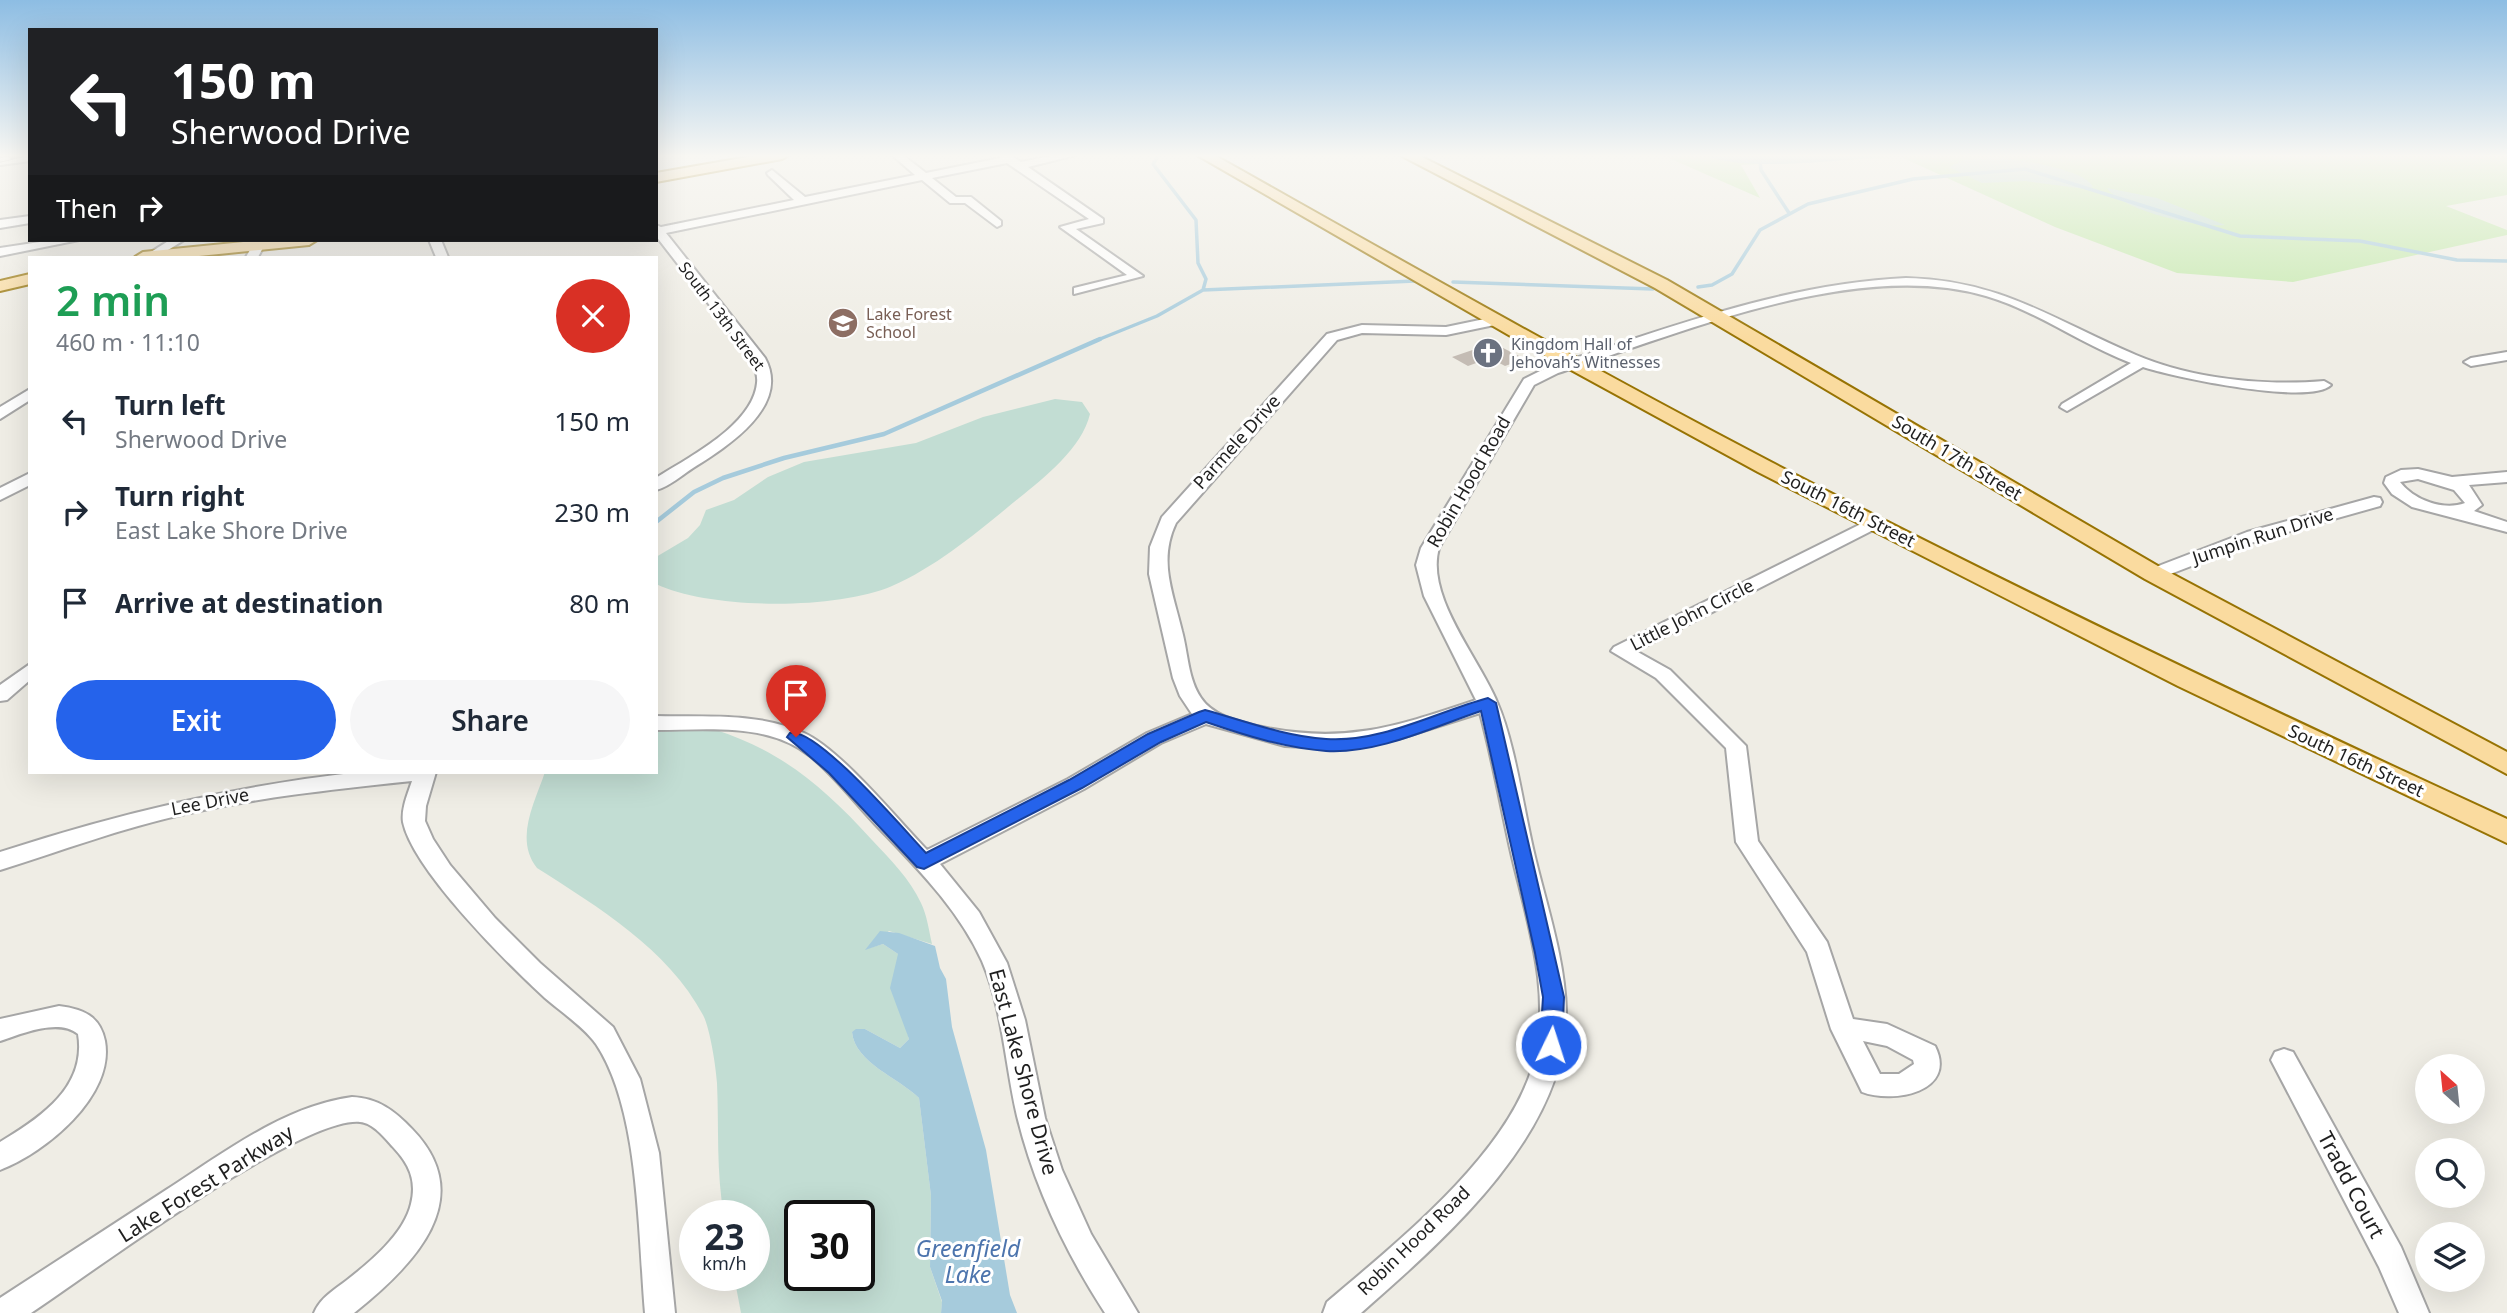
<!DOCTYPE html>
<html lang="en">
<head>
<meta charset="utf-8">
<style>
  body { margin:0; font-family:"Noto Sans",sans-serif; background:#f6f6f7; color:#1f2937; height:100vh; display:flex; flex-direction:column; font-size:26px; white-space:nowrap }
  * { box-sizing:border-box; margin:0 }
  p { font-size:23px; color:#747a83 }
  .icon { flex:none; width:38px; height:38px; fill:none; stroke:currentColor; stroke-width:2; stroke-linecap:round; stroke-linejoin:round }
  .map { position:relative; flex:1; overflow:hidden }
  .sheet { position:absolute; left:28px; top:256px; width:630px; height:518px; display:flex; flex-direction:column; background:#fff; border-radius:0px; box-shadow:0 7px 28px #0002 }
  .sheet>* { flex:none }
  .guide { position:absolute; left:28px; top:28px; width:630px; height:214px; border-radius:0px; box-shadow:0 7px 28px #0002; background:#202124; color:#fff; overflow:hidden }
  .needle { width:46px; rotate:333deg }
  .buttons { position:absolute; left:2415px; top:1054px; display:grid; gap:14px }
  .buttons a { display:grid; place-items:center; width:70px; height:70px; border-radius:50%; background:#fff; box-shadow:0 7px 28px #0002; font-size:35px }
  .speed { position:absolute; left:679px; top:1200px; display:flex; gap:14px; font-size:35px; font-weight:700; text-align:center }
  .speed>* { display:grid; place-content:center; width:91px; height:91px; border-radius:50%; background:#fff; box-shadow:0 7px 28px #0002; line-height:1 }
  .speed small { font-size:18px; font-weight:400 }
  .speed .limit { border:4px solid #111; border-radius:10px; background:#fff; color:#111 }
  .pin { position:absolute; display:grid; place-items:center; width:60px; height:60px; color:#fff; margin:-72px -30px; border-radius:50% 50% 50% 0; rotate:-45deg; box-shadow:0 0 7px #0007 }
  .pin .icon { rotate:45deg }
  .me { position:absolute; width:77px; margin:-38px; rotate:4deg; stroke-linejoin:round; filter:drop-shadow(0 0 5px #0008) }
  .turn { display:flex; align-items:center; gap:24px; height:147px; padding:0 28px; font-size:32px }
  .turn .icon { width:91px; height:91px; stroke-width:2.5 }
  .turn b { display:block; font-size:49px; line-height:60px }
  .then { display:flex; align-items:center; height:66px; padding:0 28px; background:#0003; gap:14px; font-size:26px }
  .round { display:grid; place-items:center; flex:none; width:74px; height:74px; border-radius:37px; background:#f6f6f7 }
  .head { display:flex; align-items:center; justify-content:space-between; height:119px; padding:0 28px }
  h1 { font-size:42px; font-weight:600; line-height:52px; color:#1e9e55 }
  .primary-button { display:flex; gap:14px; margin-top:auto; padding:14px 28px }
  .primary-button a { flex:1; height:80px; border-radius:42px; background:#2563eb; color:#fff; font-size:28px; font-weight:600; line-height:80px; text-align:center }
  .primary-button a+a { background:#f6f6f7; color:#1f2937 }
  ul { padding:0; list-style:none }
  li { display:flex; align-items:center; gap:21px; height:91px; padding:0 28px }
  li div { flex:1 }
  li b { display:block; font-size:26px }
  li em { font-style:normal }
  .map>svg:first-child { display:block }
  .grass { fill:#c4e9ac }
  .wetland { fill:#c2ddd3; fill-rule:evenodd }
  .water { fill:#a6cbdc }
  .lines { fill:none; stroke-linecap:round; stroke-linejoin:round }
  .stream-far1 { stroke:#a6cbdc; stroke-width:3.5 }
  .stream { stroke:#a6cbdc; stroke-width:4.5 }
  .building { fill:#c4bcb4 }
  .minor-casing { stroke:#a6a6a6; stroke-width:4 }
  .major-casing { stroke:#977303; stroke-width:4 }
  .minor { fill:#fff; fill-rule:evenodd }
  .major { fill:#fadb9f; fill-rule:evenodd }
  .rail-casing { stroke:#6d6d6d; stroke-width:5 }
  .rail { stroke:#fff; stroke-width:3.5; stroke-dasharray:10; stroke-linecap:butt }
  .route { fill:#2563eb; stroke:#184099; stroke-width:2 }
  .labels { text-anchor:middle; stroke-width:6; stroke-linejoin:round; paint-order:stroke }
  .far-education-label { font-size:16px; fill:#785e54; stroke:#fff; text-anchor:start }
  .far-street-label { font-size:16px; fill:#1f1f1f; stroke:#fff }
  .far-worship-label { font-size:16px; fill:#5b616d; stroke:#fff; text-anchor:start }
  .street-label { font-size:18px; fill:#1f1f1f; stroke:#fff }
  .near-street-label { font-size:21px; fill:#1f1f1f; stroke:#fff }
  .near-water-label { font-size:23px; font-style:italic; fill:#4c74ad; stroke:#fff }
</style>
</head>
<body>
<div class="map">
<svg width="2507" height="1313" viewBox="0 0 2507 1313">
  <rect width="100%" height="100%" fill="#efede5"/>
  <path class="grass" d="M1662,155H2507V195L2446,206L2507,230V235L2293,282L2177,273L2055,227L1901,157L1741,165L1760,198Z"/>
  <path class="wetland" d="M1993,157C2014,159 2084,168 2093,187L2078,188L2025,181L1982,183L1949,167L1963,160Z
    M2107,188L2157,198L2225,225C2198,228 2123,211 2107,188Z
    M1055,399L1082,402L1090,414C1082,448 1044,478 1019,498C980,530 938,566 892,586C836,610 711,610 656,584V557L688,538L700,525L706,510L734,500L768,477L804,462L916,443L983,417Z
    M656,716C754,732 807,768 872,840C890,859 910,879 921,903C927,915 929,931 932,944L889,931L866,949L883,944L898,954L902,1014L909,1039L900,1048L865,1029L852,1032C855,1063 899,1078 919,1098L931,1196L930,1267L942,1302L941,1313H741L734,1276H754V1216H724C716,1172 719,1128 717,1083C716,1067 710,1028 703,1015C668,949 598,907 537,868C514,839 535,802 545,772H656ZM800,1216H859V1276H800Z"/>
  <path class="water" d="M1704,155H1893V156C1846,159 1744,173 1704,155Z
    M880,931L899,933L935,946L940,968L946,979L952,1027L986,1150L1010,1295L1017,1313H941L942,1301L930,1267L931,1196L919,1098C899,1078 855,1063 852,1032L856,1029H865L900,1048L909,1039L890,988L898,954L883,944L865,950Z"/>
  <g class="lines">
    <path class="stream-far1" d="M1159,155L1153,164L1196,220L1198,263L1206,279L1203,290
      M1776,155L1760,162L1761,170L1789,213
      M1453,282L1653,289
      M1698,287L1712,285L1732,274L1760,230L1808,204L1913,179L2025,169L2240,236L2360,241L2457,260L2507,261
      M1095,341L1157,316L1203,290L1415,281"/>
    <path class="stream" d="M656,522L694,492L723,478L784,458L884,434L1100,339"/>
  </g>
  <path class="building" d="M1493,343L1525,359L1505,366L1490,358L1468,366L1452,357Z"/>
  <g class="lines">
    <g class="minor-casing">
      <path id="minor" d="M30,155V161L0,165V159Z
        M892,155H903L926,173L1000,158L998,155H1010L1021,162L1056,155H1076L1028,167L1103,219V223L1076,229L1143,276L1074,294V288L1127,275L1060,227L1089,219L1007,163L932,178L956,197H971L1001,221V225L997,227L965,203H950L922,180L666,233L765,358C791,406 728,446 693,468C682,475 669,487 656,490V478C689,457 753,425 757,383C758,376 755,368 753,361L656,236V225L661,227L794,200L768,175L767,173L772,170L805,197L915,175Z
        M30,216V223L0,228V220Z
        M53,240H79L0,256V248Z
        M170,240H184L157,257H143Z
        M259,240L265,244L258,257H246L255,241Z
        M429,240H441L448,257H436Z
        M1906,278C2001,280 2053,320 2136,355C2193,379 2263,386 2324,381L2331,385C2309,406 2174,377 2143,367L2067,411L2060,407L2062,404L2131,363C2081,344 2037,311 1986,296C1857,258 1681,333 1558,373L1534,385L1439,548C1425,596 1479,658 1497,702C1516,745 1524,814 1536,861C1548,910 1565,961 1566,1011C1569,1132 1444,1240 1361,1313H1323L1327,1302C1396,1243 1505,1157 1532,1068C1554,995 1526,919 1510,848C1500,803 1492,757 1480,713L1398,739L1344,749L1285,746L1206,724L1161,743L1084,789L940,864L979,912L1007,963L1025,1020L1045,1118L1062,1170L1091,1234L1138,1313H1105C1066,1253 1034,1186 1017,1116C1005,1065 1003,1010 982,961C958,908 915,866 875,824C854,802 834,775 810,756C768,722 706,730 656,730V716C705,717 758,712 804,733C840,749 897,819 927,850L1068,779L1147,733L1192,714L1180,696L1173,678L1149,574L1150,547L1162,517L1327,334L1362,325L1446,327L1499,316L1506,320L1504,323L1446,335L1362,333L1337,340L1176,523C1158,561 1173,593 1182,631C1188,653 1188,679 1201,698C1213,716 1237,721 1257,726C1344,745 1395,727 1476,700L1424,596L1416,565L1421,548L1524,379L1548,367C1666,329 1781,284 1906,278Z
        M2507,352V360L2471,366L2464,362L2471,358Z
        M30,389V400L0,419V407Z
        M2418,469L2452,477L2507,472V482L2469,485L2482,505L2474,511L2507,522V532L2412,507L2392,494L2384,483L2386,477L2401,470ZM2418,479L2454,490L2465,503C2443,511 2414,500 2400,482Z
        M30,473V485L0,500V488Z
        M2374,497L2380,498L2382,502L2380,506L2259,540L2160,578L2154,579L2145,574L2148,570L2247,532Z
        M1873,518L1879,519L1881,523L1879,527L1636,651L1670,670L1746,746L1758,841L1827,942L1853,1019L1887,1024L1935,1046C1958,1092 1893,1104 1862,1092L1831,1029L1807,952L1736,842L1726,748L1656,678L1611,651L1614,647ZM1863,1041L1887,1046L1913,1060L1914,1064L1899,1074H1880Z
        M30,664V680L7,700L0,701V685Z
        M360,772H436L426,806L425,821L433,839L450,865L495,918L540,963L613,1027L640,1079L659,1153L675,1313H645C638,1235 640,1110 596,1044C584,1027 561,1012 545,998C508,964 413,870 403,822C401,809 408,793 412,781C336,789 260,797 185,814C122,828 61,851 0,870V852C120,813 234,786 360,772Z
        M59,1006C83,1009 100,1016 105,1041C115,1096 45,1153 0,1170V1142C40,1118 87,1087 78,1034C58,1018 22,1034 0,1041V1019Z
        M2284,1049L2293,1052L2401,1247L2429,1313H2399L2379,1267L2271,1060L2275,1052Z
        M352,1097C378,1098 395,1111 412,1129C480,1199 413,1266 354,1313H314C320,1298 334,1290 347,1280C370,1262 404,1234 411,1204C417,1180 409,1164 393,1147C384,1137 373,1123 360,1122C301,1116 90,1274 31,1313H0V1298C55,1262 111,1226 166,1190C222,1154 284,1106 352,1097Z"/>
    </g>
    <g class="major-casing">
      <path id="major" d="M759,155H789L782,159L656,182V173Z
        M1197,155H1214C1399,259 1583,364 1771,462C2013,588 2259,705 2507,819V843L2178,686L1758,472L1540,353Z
        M1400,155H1418L1667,280L2163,569L2507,752V774L2145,579L1655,288Z
        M263,240H317L309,245L189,257H135L143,252Z
        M30,274V284L0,291V281Z"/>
    </g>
    <use href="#minor" class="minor"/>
    <use href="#major" class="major"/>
    <g class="rail-casing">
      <path id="rail" d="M0,160L21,155"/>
    </g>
    <use href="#rail" class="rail"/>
  </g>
  <linearGradient id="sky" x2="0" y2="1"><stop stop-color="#8dbde3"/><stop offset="0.46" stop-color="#f8f7f3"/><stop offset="1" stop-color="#f8f7f3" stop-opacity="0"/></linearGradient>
  <rect width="2507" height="339" fill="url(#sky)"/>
  <path class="route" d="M1488,698L1496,703L1564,997L1562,1045L1559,1052L1551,1054L1543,1052L1540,1045L1543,997L1535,953L1481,711C1433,727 1378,754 1326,751C1285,748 1244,735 1206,722L1161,742L1082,788L924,869L917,867L829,773L787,737L790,733C816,726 905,831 926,853L1069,780L1148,734L1199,712L1205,710C1245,721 1284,736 1326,739C1381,743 1436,712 1488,698Z"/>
  <defs>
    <g id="school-disc" transform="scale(1.575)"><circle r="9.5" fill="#8d6e63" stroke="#fff"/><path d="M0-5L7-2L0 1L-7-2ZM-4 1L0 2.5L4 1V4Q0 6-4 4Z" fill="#fff"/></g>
    <g id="church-disc" transform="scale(1.575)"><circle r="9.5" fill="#6b7280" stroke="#fff"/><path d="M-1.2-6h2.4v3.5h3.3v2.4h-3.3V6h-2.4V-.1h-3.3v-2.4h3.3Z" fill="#fff"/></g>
  </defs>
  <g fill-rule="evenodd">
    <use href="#school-disc" x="843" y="323"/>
    <use href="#church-disc" x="1488" y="353"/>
  </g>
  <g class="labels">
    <g class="far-education-label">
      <text x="866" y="320">Lake Forest<tspan x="866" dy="18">School</tspan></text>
    </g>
    <g class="far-street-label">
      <text transform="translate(722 316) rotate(53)" y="6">South 13th Street</text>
    </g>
    <g class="far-worship-label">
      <text x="1511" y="350">Kingdom Hall of<tspan x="1511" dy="18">Jehovah’s Witnesses</tspan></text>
    </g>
    <g class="street-label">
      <text transform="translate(1237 442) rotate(-48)" y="6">Parmele Drive</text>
      <text transform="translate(1957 458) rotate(31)" y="6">South 17th Street</text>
      <text transform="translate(1469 482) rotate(-60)" y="6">Robin Hood Road</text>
      <text transform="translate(1848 509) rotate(27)" y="6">South 16th Street</text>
      <text transform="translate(2263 536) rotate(-18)" y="6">Jumpin Run Drive</text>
      <text transform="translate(1692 615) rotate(-27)" y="6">Little John Circle</text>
      <text transform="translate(2356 761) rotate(25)" y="6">South 16th Street</text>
      <text transform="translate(210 802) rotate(-11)" y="6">Lee Drive</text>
      <text transform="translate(1414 1241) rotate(-44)" y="6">Robin Hood Road</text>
    </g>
    <g class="near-street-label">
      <text transform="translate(1023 1072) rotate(75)" y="7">East Lake Shore Drive</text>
      <text transform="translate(206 1184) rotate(-32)" y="7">Lake Forest Parkway</text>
      <text transform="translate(2351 1185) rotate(62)" y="7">Tradd Court</text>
    </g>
    <g class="near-water-label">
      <text x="968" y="1257">Greenfield<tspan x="968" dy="26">Lake</tspan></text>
    </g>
  </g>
</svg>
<div class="buttons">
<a><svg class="needle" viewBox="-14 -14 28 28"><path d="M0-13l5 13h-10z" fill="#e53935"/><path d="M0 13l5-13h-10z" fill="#747a83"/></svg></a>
<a><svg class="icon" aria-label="search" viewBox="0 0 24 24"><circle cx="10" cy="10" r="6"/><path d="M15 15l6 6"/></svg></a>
<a><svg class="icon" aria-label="layers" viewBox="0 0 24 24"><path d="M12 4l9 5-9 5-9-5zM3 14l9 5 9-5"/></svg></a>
</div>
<div class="speed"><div>23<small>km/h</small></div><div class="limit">30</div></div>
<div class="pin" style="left:796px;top:737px;background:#d93025"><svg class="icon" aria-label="arrive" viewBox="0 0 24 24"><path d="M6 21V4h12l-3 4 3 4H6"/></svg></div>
<svg class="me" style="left:1551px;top:1045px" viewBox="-20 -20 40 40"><circle r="17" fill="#2563eb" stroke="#fff" stroke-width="3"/><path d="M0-11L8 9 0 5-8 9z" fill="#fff"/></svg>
<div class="guide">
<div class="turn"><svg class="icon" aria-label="left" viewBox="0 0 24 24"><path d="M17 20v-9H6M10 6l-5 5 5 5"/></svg><div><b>150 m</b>Sherwood Drive</div></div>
<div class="then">Then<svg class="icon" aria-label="right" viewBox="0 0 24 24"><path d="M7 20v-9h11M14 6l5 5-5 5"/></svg></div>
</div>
<section class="sheet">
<div class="head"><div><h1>2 min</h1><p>460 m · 11:10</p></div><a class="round" style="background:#d93025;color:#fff"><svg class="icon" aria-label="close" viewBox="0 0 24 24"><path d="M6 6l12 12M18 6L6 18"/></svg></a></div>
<ul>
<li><svg class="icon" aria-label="left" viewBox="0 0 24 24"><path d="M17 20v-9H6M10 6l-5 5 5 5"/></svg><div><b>Turn left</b><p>Sherwood Drive</p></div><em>150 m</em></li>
<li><svg class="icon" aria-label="right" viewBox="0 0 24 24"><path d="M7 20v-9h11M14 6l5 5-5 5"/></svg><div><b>Turn right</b><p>East Lake Shore Drive</p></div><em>230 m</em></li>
<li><svg class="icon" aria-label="arrive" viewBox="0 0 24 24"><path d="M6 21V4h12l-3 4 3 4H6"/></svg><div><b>Arrive at destination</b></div><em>80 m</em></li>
</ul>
<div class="primary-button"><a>Exit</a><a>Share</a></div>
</section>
</div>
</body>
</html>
